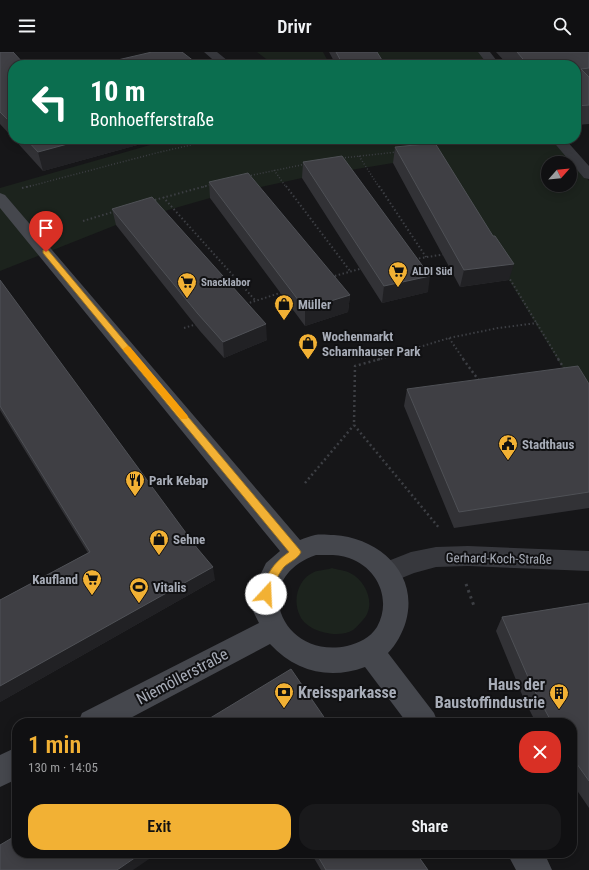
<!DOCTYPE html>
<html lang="en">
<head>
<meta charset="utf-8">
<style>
  body { margin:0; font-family:"Roboto Condensed",sans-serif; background:#19191b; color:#f1f3f6; height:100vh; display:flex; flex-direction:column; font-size:15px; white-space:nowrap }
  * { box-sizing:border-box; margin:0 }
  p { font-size:13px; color:#9c9d9f }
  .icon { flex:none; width:22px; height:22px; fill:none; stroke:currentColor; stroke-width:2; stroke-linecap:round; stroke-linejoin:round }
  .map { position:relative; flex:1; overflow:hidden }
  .drawer { position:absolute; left:12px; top:666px; width:565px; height:140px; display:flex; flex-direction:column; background:#101012; border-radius:16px; box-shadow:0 2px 10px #0003,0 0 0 1px #303032 }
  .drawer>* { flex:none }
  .top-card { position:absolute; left:8px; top:8px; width:573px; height:84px; border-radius:16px; box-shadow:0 2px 10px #0003,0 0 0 1px #303032; background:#0b6e4f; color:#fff; overflow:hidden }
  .needle { width:26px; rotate:63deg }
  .buttons { position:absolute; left:541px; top:104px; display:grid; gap:8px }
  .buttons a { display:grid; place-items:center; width:36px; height:36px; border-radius:50%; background:#101012; box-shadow:0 2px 10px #0003,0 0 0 1px #303032; font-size:20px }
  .pin { position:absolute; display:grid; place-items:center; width:34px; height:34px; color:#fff; margin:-41px -17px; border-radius:50% 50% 50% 0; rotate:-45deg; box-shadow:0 0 4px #0007 }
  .pin .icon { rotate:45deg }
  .me { position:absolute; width:44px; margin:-22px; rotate:20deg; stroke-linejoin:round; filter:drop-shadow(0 0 3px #0008) }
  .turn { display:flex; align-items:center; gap:14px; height:84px; padding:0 16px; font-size:18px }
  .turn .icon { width:52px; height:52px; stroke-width:2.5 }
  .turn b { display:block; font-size:28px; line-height:34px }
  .round { display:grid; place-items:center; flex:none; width:42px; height:42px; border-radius:16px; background:#19191b }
  .summary { display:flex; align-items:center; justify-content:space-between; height:68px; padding:0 16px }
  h1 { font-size:24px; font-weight:600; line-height:30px; color:#f2b134 }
  .cta { display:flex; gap:8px; margin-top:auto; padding:8px 16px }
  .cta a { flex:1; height:46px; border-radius:16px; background:#f2b134; color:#111; font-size:16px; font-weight:600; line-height:46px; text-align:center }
  .cta a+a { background:#19191b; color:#f1f3f6 }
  header { display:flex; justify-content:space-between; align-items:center; height:52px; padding:0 16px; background:#101012; font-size:18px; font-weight:600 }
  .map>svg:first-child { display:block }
  .green { fill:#1c231d; fill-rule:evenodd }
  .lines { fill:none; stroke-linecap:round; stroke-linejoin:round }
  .path-far3 { stroke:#3d3f44; stroke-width:1.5; stroke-dasharray:1 2; stroke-linecap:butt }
  .path-far2 { stroke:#3d3f44; stroke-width:2; stroke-dasharray:1.5 2.5; stroke-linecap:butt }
  .path-far1 { stroke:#3d3f44; stroke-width:2.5; stroke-dasharray:2 3; stroke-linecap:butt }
  .path { stroke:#3d3f44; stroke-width:3; stroke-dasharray:2.5 4; stroke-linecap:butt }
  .minor { fill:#37383d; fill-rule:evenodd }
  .secondary { fill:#45474d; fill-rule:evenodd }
  .wall { fill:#323236 }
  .shaded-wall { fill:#212124 }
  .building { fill:#3f3f44; stroke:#4f5156 }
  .route { fill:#f2b134; stroke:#9d7322 }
  .slow { fill:#f59e0b }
  .labels { text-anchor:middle; stroke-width:4; stroke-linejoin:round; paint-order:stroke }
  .far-poi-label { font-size:11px; font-weight:bold; fill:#a8adb8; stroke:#111113; text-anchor:start }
  .poi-label { font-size:13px; font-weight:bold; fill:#a8adb8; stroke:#111113; text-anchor:start }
  .street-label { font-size:13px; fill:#a8adb8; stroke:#111113 }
  .near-street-label { font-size:16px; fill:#a8adb8; stroke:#111113 }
  .near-poi-label { font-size:16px; font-weight:bold; fill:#a8adb8; stroke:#111113; text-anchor:end }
</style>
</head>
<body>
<header><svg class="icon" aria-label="menu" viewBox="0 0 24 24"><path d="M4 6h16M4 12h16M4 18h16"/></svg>Drivr<svg class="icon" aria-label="search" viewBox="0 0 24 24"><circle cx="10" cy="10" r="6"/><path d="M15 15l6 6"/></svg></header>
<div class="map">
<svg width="589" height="818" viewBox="0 0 589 818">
  <rect width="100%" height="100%" fill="#161618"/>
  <path class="green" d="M257,0H323L330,13H274Z
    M369,0H478L489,13H377Z
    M171,87H553L589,129V359L509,228L432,107L393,111L302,126L210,146L116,173L0,219V136ZM548,111H570V133H548Z
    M332,516C338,518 345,518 350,521C367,529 377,555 362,569C359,572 357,575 353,578C339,587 307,580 300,564C292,548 298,527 314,520C319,518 327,518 332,516Z"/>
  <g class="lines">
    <path class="path-far3" d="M425,87L429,93
      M359,104L379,135
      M342,106L397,100
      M274,118L286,135
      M248,124L306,112
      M27,135L156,101L217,87
      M203,135L212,132"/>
    <path class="path-far2" d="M286,134L350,219
      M379,134L426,205
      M22,136L31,134
      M163,145L255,248
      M151,149L206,134
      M83,169L116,159
      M415,207L446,202
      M508,224L559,308
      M331,225L363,216
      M246,252L283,240
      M184,276L197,272
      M449,286L464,308
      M377,308L449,286L498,276L537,271"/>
    <path class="path-far1" d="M380,307L355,314L354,373L440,477
      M463,307L480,330
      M558,307L566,319
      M305,431L354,373"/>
    <path class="path" d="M466,532L474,554"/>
    <path class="minor" d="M204,0H217L233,13H219Z
      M478,0H490L500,13H488Z
      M551,87H565L589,114V127L584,126Z
      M468,494L589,499V519L468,514L436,515L414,521L387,532L378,529L375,521L378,513L411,500L436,495Z"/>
    <path class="secondary" d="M0,141L5,143L300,488C305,486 310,484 315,483C321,482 328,483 334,483C379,486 419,521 406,569C403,580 396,593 388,601L434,661L438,671H407L365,615C330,628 296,620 270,592L121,671H78L82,661L259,571L253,559V538L266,511L280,499L0,156ZM316,503C327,503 339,502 349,506C378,516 392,548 377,575C370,586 359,591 347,594C283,608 247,527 316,503Z
      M17,695V727L0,735V703Z
      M507,801H543L547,807L552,818H516Z"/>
  </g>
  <path class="wall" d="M0,0L13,13V86L0,72Z
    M329,0H377L385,13H336Z
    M496,0H589V72L576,73V13H508Z
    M14,87H159L43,119Z
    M395,95L493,184L509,228L460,235L393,111Z
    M303,110L428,240L382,251L302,126Z
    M209,130L350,243L348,260L305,274L210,146Z
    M112,157L267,288L224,306L200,279L116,173Z
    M0,228L215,528L0,650V548L88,501L0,358Z
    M589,332V456L454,476L404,354L407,337Z
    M589,551V756L572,731V671H536L523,645L496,579L502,565Z
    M311,801H416L428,818H321Z"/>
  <path class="shaded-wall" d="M86,87H159L43,119L38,100Z
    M514,212L509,228L460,235L464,218Z
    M430,224L428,240L382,251L384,234Z
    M350,243L348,260L305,274V257Z
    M266,272L267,288L224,306L223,290Z
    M213,515L215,528L0,650V634Z
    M142,801H158L133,818H117Z"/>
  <path class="building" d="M0,0H13L25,13H13V73L0,60Z
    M152,0H182L199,13H96Z
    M336,0H377L385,13H343Z
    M517,0H589V16L581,17L589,25V53L576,54V13H528Z
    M26,87H86L38,100Z
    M435,91L493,184H495L514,212L464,218L395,95Z
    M342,104L430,224L384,234L303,110Z
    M248,121L350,243L305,257L209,130Z
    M152,145L266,272L223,290L198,262L112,157Z
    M0,228L197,496L213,515L0,634V548L90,500L0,354Z
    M578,314L589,332V440L459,460L407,337Z
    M589,551V729L572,705V671H552L531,632L502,565Z
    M291,617L328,671H202Z
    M17,783V801H142L117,818H0V793Z
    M316,801H416L428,818H326Z"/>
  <path class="route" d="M43,198H48L299,497L301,500C298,507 289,510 284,515C276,525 274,534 269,545L266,546L262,545L260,542C267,522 272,512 289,500L43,201Z"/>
  <path class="slow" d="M127,294L130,295L187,363L188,365L187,367H181L124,299L123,297Z"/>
  <defs>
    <g id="supermarket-pin" transform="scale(1)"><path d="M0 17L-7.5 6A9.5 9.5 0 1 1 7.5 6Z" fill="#f2b134" stroke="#111113"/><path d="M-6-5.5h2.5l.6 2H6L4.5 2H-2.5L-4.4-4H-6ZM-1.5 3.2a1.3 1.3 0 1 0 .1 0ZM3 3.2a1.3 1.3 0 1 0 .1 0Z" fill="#111"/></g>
    <g id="shop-pin" transform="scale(1)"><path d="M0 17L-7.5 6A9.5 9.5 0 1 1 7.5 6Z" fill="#f2b134" stroke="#111113"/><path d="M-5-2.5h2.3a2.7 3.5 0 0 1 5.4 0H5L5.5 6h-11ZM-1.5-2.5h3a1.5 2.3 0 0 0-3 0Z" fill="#111"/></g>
    <g id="civic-pin" transform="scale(1)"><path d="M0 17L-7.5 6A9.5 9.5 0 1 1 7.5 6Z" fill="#f2b134" stroke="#111113"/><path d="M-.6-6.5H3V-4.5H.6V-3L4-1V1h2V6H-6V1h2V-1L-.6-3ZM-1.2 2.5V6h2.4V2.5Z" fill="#111"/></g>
    <g id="restaurant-pin" transform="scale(1)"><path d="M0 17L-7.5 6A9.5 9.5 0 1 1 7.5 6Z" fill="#f2b134" stroke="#111113"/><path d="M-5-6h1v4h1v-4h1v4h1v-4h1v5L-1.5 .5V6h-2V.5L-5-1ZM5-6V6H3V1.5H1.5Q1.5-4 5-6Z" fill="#111"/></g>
    <g id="stadium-pin" transform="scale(1)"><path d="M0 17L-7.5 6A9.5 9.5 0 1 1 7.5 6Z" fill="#f2b134" stroke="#111113"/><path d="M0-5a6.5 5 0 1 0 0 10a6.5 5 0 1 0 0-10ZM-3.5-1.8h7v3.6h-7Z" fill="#111"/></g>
    <g id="bank-pin" transform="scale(1)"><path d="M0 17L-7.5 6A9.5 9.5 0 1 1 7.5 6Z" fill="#f2b134" stroke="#111113"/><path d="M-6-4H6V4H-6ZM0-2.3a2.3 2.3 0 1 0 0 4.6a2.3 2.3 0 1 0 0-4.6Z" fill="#111"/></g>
    <g id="building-pin" transform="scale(1)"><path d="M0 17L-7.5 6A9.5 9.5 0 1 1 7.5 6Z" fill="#f2b134" stroke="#111113"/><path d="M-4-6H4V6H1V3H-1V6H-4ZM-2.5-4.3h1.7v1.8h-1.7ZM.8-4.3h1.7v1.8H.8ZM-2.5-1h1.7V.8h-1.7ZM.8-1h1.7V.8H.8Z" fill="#111"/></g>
  </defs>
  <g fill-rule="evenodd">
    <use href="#supermarket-pin" x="398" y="219"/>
    <use href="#supermarket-pin" x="187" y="230"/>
    <use href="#shop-pin" x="284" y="252"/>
    <use href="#shop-pin" x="308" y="291"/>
    <use href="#civic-pin" x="508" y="392"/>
    <use href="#restaurant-pin" x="135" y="428"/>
    <use href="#shop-pin" x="159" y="487"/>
    <use href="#supermarket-pin" x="92" y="527"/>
    <use href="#stadium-pin" x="139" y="535"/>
    <use href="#bank-pin" x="284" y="640"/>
    <use href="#building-pin" x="559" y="641"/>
  </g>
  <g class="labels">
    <g class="far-poi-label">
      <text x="412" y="223">ALDI Süd</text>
      <text x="201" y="234">Snacklabor</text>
    </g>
    <g class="poi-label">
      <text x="298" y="257">Müller</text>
      <text x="322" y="289">Wochenmarkt<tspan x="322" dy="15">Scharnhauser Park</tspan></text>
      <text x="522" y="397">Stadthaus</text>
      <text x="149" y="433">Park Kebap</text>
      <text x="173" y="492">Sehne</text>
      <text x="78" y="532" text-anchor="end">Kaufland</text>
      <text x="153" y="540">Vitalis</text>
    </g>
    <g class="street-label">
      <text transform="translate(499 506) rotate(1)" y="5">Gerhard-Koch-Straße</text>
    </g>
    <g class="near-street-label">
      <text transform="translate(182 624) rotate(-28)" y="6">Niemöllerstraße</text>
    </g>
    <g class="near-poi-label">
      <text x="545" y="638">Haus der<tspan x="545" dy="18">Baustoffindustrie</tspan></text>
      <text x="298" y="646" text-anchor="start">Kreissparkasse</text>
    </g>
  </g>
</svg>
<div class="buttons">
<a><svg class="needle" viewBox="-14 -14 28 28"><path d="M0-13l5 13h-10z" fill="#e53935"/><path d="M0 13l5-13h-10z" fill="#9c9d9f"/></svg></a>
</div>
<div class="pin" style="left:46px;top:200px;background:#d93025"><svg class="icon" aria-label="arrive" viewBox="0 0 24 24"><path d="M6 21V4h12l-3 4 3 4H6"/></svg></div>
<svg class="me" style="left:266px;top:542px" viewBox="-20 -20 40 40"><circle r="19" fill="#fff"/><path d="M0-13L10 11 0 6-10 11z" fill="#f2b134"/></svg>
<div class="top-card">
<div class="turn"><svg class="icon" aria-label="left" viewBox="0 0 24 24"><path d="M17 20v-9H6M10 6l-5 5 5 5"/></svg><div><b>10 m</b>Bonhoefferstraße</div></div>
</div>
<section class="drawer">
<div class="summary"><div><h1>1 min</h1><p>130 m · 14:05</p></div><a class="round" style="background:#d93025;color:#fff"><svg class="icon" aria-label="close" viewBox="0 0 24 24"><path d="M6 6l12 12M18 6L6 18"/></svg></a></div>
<div class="cta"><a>Exit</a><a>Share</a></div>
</section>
</div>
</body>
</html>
